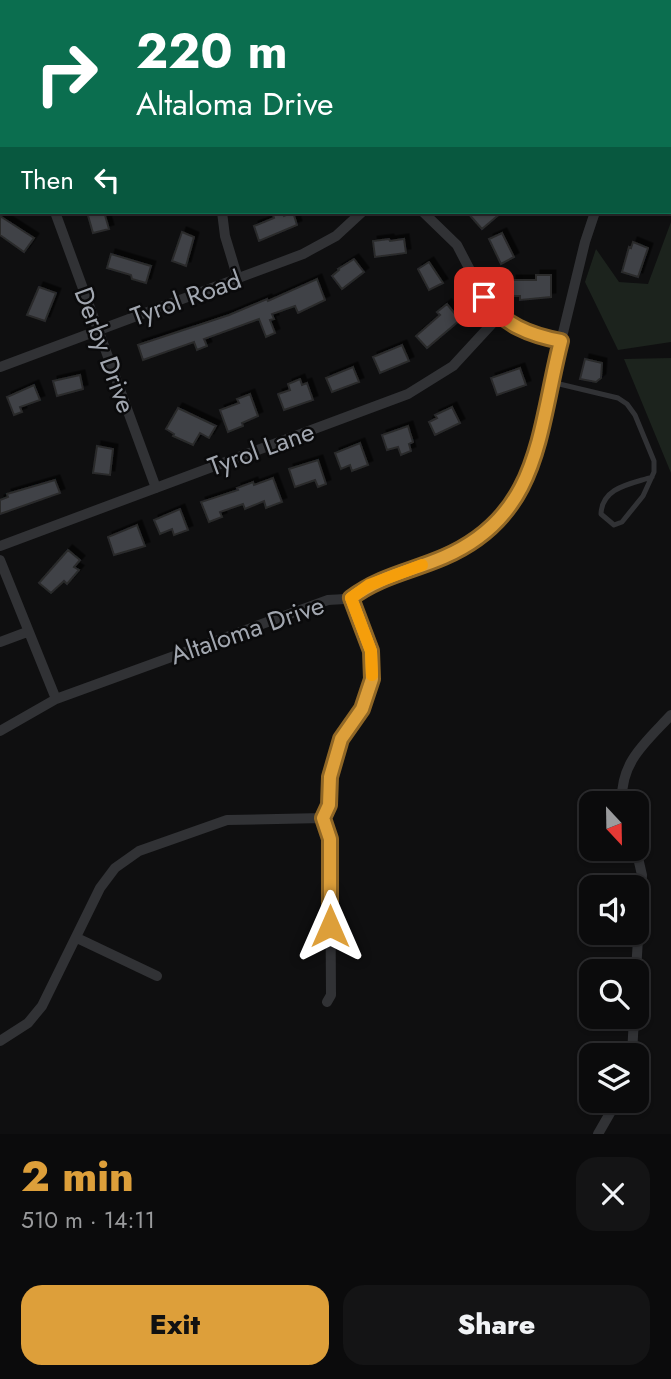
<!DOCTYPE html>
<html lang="en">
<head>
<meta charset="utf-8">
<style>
  body { margin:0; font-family:Jost,sans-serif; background:#141415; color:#f1f3f6; height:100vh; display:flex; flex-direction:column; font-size:26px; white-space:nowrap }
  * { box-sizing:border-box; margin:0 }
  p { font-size:23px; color:#9a9b9d }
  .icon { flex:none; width:38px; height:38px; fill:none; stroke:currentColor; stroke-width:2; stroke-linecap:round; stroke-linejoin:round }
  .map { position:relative; height:1134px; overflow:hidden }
  .panel { display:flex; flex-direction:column; background:#0b0b0c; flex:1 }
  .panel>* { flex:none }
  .top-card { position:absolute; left:0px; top:0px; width:672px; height:214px; box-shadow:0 2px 5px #0004,0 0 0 2px #2b2b2d; background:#0b6e4f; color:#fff; overflow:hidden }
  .needle { width:46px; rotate:158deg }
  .buttons { position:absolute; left:579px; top:791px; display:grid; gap:14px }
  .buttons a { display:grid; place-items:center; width:70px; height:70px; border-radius:14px; background:#0b0b0c; box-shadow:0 2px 5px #0004,0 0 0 2px #2b2b2d; font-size:35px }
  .pin { position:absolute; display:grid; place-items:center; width:60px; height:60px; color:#fff; margin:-30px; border-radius:14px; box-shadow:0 4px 10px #0006 }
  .me { position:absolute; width:77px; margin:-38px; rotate:0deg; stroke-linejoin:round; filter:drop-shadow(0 0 5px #0008) }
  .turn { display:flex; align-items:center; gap:24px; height:147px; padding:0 21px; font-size:32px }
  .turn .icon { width:91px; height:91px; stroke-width:2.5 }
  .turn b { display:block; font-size:49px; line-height:60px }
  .then { display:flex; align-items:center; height:66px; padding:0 21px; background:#0003; gap:14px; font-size:26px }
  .round { display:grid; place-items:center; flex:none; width:74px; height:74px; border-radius:21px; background:#141415 }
  .head { display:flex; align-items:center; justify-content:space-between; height:119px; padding:0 21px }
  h1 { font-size:42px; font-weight:800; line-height:52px; color:#dd9f3a }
  .primary-button { display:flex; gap:14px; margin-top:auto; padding:14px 21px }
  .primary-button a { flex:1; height:80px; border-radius:21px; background:#dd9f3a; color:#111; font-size:28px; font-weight:800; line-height:80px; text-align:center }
  .primary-button a+a { background:#141415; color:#f1f3f6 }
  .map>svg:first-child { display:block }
  .green { fill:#1c231d }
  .building { fill:#414246; stroke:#292a2c; stroke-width:2; filter:url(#shadow) }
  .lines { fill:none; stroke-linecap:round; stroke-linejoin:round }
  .service { stroke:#313235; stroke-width:5 }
  .minor { stroke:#313235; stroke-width:10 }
  .route-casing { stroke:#906726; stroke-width:18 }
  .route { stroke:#dd9f3a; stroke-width:12 }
  .slow { stroke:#f59e0b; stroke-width:12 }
  .labels { text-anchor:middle; stroke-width:5; stroke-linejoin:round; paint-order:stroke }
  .street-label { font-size:26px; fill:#a2a7b0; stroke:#0a0a0b }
</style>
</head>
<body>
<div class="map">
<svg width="671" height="1134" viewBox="0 0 671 1134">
  <defs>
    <filter id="shadow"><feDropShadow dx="4.5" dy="-4.5" stdDeviation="0" flood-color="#0009"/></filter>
  </defs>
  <rect width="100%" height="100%" fill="#0f0f10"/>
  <path class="green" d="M671,222V342L618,350L585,282L596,249L619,282L648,284Z
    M671,358V473L624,359Z"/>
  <path class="building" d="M87,212H104L109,229L93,233Z
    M272,212H282L284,216L293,212L297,225L259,241L254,226L274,218Z
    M467,212H502L482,229Z
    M0,216L34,238L24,252L0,235Z
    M182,232L194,237L186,266L172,261Z
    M502,233L514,257L501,264L489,239Z
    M389,239L390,241L404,239L406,253L375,257L373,241Z
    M633,242L648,248L638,277L622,272L629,247L631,248Z
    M111,254L151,266L146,283L132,279L131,275L107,268Z
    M354,259L364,272L342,289L332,276L339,270L338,269Z
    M429,262L443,283L429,290L418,269Z
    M536,275H551V297L520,300V296H512V280H536Z
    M317,279L325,300L298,313L295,306L272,314L274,319L270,320L275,333L266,337L259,319L204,339L207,346L197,350L194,342L143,360L138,345L229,315L267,299L268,301Z
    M39,287L56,293L45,321L27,315Z
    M447,304L460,320L427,348L416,336L440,315L437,312Z
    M402,345L409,361L380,373L373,357Z
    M585,359L602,363L601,378L596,382L580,379Z
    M353,367L359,382L332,392L326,378Z
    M520,368L526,385L497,395L491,378Z
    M80,375L83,389L57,396L53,381Z
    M300,379L302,385L307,383L313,400L284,410L278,394L290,390L288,384Z
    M34,385L40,400L20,407L22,412L14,415L7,397Z
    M250,394L258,416L242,423L243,426L228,432L220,410L239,403L237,399Z
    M452,407L460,423L435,435L429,422L437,418L435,415Z
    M178,408L216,426L209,438L200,433L193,445L173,436L174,434L166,429Z
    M408,426L413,442L409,444L411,451L401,455L398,447L387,450L382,435Z
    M360,443L368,465L352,471L350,465L341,469L335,453Z
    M97,446L113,449L110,475L93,473Z
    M318,460L326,484L318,487L315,480L295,487L289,469Z
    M273,478L282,502L266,508L264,501L245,509L243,504L220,512L222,517L209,522L201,502L238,490L237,488L253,482L254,485Z
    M55,480L60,493L0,514V500L8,497L7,494Z
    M180,509L188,530L174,535L172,529L160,534L154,520Z
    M137,525L145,546L114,555L108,537Z
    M68,550L80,560L74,567L79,570L67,584L64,581L51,593L39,583Z"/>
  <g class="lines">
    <path class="service" d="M551,382L618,398L627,404L635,415L654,461V472L643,496L622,522L614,525L601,514C602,487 631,484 652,477"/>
    <path class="minor" d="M377,0V2
      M587,0V2
      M186,2L187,0
      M0,64L2,68
      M670,79L671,78
      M0,188L2,187
      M55,212L156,488
      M222,212L225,236L238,279
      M423,212L457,245L484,297L500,315L521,330L561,341
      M0,367L303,254L336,236L362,212
      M0,546L408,394L453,366L500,315
      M0,560L56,699
      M0,642L27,632
      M0,731L56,699L328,600C335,599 343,600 349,598C357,596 371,584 382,580C454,554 498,545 530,469L585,242L595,212
      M622,803C620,762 645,743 671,715
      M636,849L642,875L636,971
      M77,938L157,976
      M327,1002L331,995L330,839L323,818L329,805L330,777L335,754L341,739L362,709L372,679L371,651L351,598
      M0,1041L28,1023L42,1006L100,888L115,868L139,851L227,820L323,818
      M632,1055L634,1017
      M598,1134L617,1101"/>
  </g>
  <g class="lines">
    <g class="route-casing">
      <path id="route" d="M330,926V839L323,818L329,805L330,777L341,739L362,709L372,679L371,651L351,598C380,576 412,571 444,557C541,515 538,431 561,341C530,335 503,325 484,297"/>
    </g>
    <use href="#route" class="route"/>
    <path class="slow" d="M372,675L371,651L351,598L369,585L422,565"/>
  </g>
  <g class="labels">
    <g class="street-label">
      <text transform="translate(186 298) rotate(-20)" y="9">Tyrol Road</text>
      <text transform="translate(105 350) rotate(70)" y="9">Derby Drive</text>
      <text transform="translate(261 449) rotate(-20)" y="9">Tyrol Lane</text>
      <text transform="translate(247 630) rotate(-19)" y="9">Altaloma Drive</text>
    </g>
  </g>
</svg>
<div class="buttons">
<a><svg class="needle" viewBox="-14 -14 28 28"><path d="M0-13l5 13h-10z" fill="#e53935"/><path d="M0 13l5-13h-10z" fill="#9a9b9d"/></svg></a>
<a><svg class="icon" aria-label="sound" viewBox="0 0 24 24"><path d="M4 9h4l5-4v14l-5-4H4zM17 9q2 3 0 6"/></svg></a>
<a><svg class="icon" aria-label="search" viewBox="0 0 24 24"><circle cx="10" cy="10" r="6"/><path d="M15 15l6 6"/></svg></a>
<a><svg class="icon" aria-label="layers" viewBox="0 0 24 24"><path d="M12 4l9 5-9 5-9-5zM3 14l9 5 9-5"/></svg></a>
</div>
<div class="pin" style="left:484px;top:297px;background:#d93025"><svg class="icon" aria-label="arrive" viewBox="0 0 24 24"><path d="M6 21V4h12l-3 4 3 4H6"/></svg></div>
<svg class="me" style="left:330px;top:926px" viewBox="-20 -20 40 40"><path d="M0-17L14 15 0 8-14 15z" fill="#dd9f3a" stroke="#fff" stroke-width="4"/></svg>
<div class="top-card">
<div class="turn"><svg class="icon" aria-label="right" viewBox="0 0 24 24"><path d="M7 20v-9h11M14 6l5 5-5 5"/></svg><div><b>220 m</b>Altaloma Drive</div></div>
<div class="then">Then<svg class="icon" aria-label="left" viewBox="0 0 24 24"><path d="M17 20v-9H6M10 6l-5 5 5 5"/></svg></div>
</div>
</div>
<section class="panel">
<div class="head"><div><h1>2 min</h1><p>510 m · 14:11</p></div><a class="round"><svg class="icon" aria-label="close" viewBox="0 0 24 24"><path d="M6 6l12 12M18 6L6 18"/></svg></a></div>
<div class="primary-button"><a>Exit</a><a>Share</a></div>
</section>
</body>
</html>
